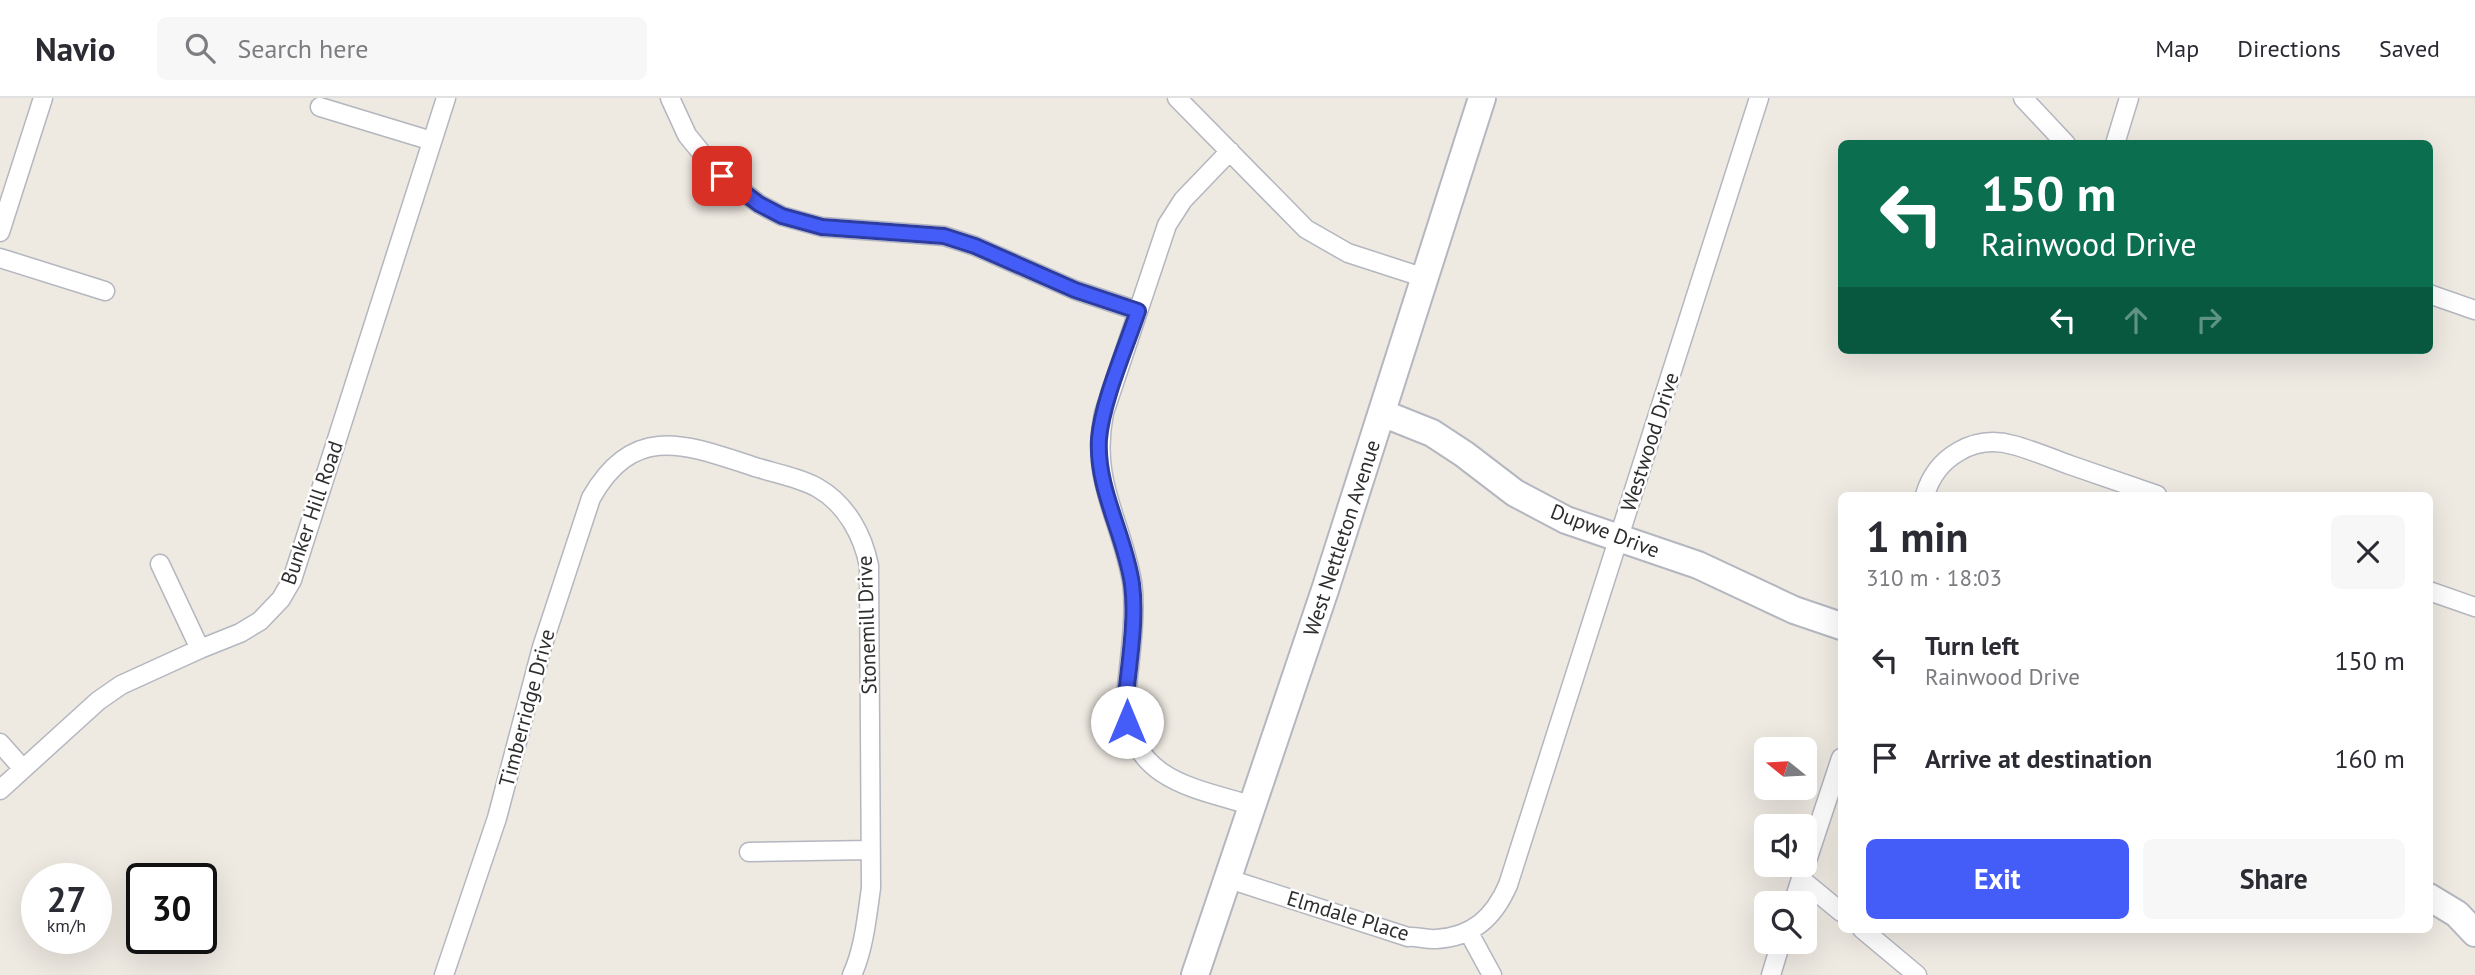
<!DOCTYPE html>
<html lang="en">
<head>
<meta charset="utf-8">
<style>
  body { margin:0; font-family:"PT Sans",sans-serif; background:#f7f7f7; color:#2b2b33; height:100vh; display:flex; flex-direction:column; font-size:26px; white-space:nowrap }
  * { box-sizing:border-box; margin:0 }
  p { font-size:23px; color:#7c7c81 }
  .icon { flex:none; width:38px; height:38px; fill:none; stroke:currentColor; stroke-width:2; stroke-linecap:round; stroke-linejoin:round }
  .map { position:relative; flex:1; overflow:hidden }
  .side { position:absolute; left:1838px; top:394px; width:595px; height:441px; display:flex; flex-direction:column; background:#fff; border-radius:10px; box-shadow:0 7px 28px #0002 }
  .side>* { flex:none }
  .guide { position:absolute; left:1838px; top:42px; width:595px; height:214px; border-radius:10px; box-shadow:0 7px 28px #0002; background:#0b6e4f; color:#fff; overflow:hidden }
  .needle { width:46px; rotate:288deg }
  .tools { position:absolute; left:1754px; top:639px; display:grid; gap:14px }
  .tools a { display:grid; place-items:center; width:63px; height:63px; border-radius:10px; background:#fff; box-shadow:0 7px 28px #0002; font-size:35px }
  .speed { position:absolute; left:21px; top:765px; display:flex; gap:14px; font-size:35px; font-weight:700; text-align:center }
  .speed>* { display:grid; place-content:center; width:91px; height:91px; border-radius:50%; background:#fff; box-shadow:0 7px 28px #0002; line-height:1 }
  .speed small { font-size:18px; font-weight:400 }
  .speed .limit { border:4px solid #111; border-radius:10px; background:#fff; color:#111 }
  .pin { position:absolute; display:grid; place-items:center; width:60px; height:60px; color:#fff; margin:-30px; border-radius:14px; box-shadow:0 4px 10px #0006 }
  .me { position:absolute; width:77px; margin:-38px; rotate:0deg; stroke-linejoin:round; filter:drop-shadow(0 0 5px #0008) }
  .turn { display:flex; align-items:center; gap:24px; height:147px; padding:0 28px; font-size:32px }
  .turn .icon { width:91px; height:91px; stroke-width:2.5 }
  .turn b { display:block; font-size:49px; line-height:60px }
  .lanes { display:flex; align-items:center; height:66px; padding:0 28px; background:#0003; justify-content:center; gap:35px; direction:ltr }
  .lanes .off { opacity:.35 }
  .round { display:grid; place-items:center; flex:none; width:74px; height:74px; border-radius:10px; background:#f7f7f7 }
  .head { display:flex; align-items:center; justify-content:space-between; height:119px; padding:0 28px }
  h1 { font-size:42px; font-weight:600; line-height:52px }
  .action { display:flex; gap:14px; margin-top:auto; padding:14px 28px }
  .action a { flex:1; height:80px; border-radius:10px; background:#455df8; color:#fff; font-size:28px; font-weight:600; line-height:80px; text-align:center }
  .action a+a { background:#f7f7f7; color:#2b2b33 }
  ul { padding:0; list-style:none }
  li { display:flex; align-items:center; gap:21px; height:98px; padding:0 28px }
  li div { flex:1 }
  li b { display:block; font-size:26px }
  li em { font-style:normal }
  header { display:flex; align-items:center; gap:42px; box-sizing:border-box; height:98px; padding:0 35px; background:#fff; border-bottom:2px solid #e1e1e2 }
  header strong { font-size:33px }
  nav { display:flex; gap:38px; margin-inline-start:auto; font-size:24px }
  .search { width:490px; height:63px; background:#f7f7f7; display:flex; align-items:center; gap:18px; box-sizing:border-box; padding:0 24px; border-radius:10px; color:#7c7c81; font-size:26px }
  .map>svg:first-child { display:block }
  .lines { fill:none; stroke-linecap:round; stroke-linejoin:round }
  .street-casing { stroke:#b4b6c0; stroke-width:21 }
  .secondary-casing { stroke:#b4b6c0; stroke-width:30 }
  .street { stroke:#fff; stroke-width:18 }
  .secondary { stroke:#fff; stroke-width:26 }
  .route-casing { stroke:#2d3ca1; stroke-width:18 }
  .route { stroke:#455df8; stroke-width:12 }
  .labels { text-anchor:middle; stroke-width:5; stroke-linejoin:round; paint-order:stroke }
  .street-label { font-size:21px; fill:#2e2e2e; stroke:#fff }
</style>
</head>
<body>
<header>
<strong>Navio</strong>
<div class="search"><svg class="icon" aria-label="search" viewBox="0 0 24 24"><circle cx="10" cy="10" r="6"/><path d="M15 15l6 6"/></svg>Search here</div>
<nav><a>Map</a><a>Directions</a><a>Saved</a></nav>
</header>
<div class="map">
<svg width="2475" height="877" viewBox="0 0 2475 877">
  <rect width="100%" height="100%" fill="#eee9e1"/>
  <g class="lines">
    <g class="street-casing">
      <path id="street" d="M670,0L687,37L717,74L759,106L782,118L822,129L944,138L975,148L1075,192L1138,213
        M1177,0L1306,131L1348,155L1425,180
        M2023,0L2066,46
        M320,9L432,43
        M2115,46L2129,0
        M1230,53L1183,102L1167,127L1104,315C1090,384 1121,420 1132,484C1137,520 1128,571 1125,609C1133,683 1194,690 1254,708
        M0,134L43,0
        M0,160L105,193
        M2429,196L2475,212
        M1925,397C1936,359 1974,336 2013,347C2032,352 2051,360 2070,367C2099,377 2128,387 2157,397
        M160,466L200,551
        M2429,493L2475,509
        M0,645L23,671
        M0,692L98,603L121,587L200,551L240,535L260,523L281,501L292,482L446,0
        M749,754L870,752
        M1229,781L1408,839C1417,838 1426,842 1436,841C1473,839 1494,819 1508,787L1759,0
        M1801,781L1841,814
        M1793,805L1841,660
        M1862,831L1917,877
        M1468,833L1492,877
        M444,877L497,720L542,549L591,400C633,325 685,346 752,368C773,375 799,379 818,390C846,406 863,437 869,468L871,790C867,818 864,851 852,877
        M1771,877L1781,844"/>
    </g>
    <g class="secondary-casing">
      <path id="secondary" d="M1382,315L1432,335L1464,356L1515,395L1566,422L1698,467L1794,512L1841,528
        M2429,799L2457,816L2475,835
        M1195,877L1325,492L1482,0"/>
    </g>
    <use href="#street" class="street"/>
    <use href="#secondary" class="secondary"/>
  </g>
  <g class="lines">
    <g class="route-casing">
      <path id="route" d="M722,78L759,106L782,118L822,129L944,138L975,148L1075,192L1138,213C1126,249 1102,304 1099,341C1096,391 1125,437 1132,486C1137,524 1128,570 1125,609L1127,624"/>
    </g>
    <use href="#route" class="route"/>
  </g>
  <g class="labels">
    <g class="street-label">
      <text transform="translate(1650 344) rotate(-72)" y="7">Westwood Drive</text>
      <text transform="translate(312 415) rotate(-71)" y="7">Bunker Hill Road</text>
      <text transform="translate(1605 433) rotate(21)" y="7">Dupwe Drive</text>
      <text transform="translate(1342 440) rotate(-72)" y="7">West Nettleton Avenue</text>
      <text transform="translate(867 527) rotate(-92)" y="7">Stonemill Drive</text>
      <text transform="translate(527 610) rotate(-75)" y="7">Timberridge Drive</text>
      <text transform="translate(1348 818) rotate(17)" y="7">Elmdale Place</text>
    </g>
  </g>
</svg>
<div class="tools">
<a><svg class="needle" viewBox="-14 -14 28 28"><path d="M0-13l5 13h-10z" fill="#e53935"/><path d="M0 13l5-13h-10z" fill="#7c7c81"/></svg></a>
<a><svg class="icon" aria-label="sound" viewBox="0 0 24 24"><path d="M4 9h4l5-4v14l-5-4H4zM17 9q2 3 0 6"/></svg></a>
<a><svg class="icon" aria-label="search" viewBox="0 0 24 24"><circle cx="10" cy="10" r="6"/><path d="M15 15l6 6"/></svg></a>
</div>
<div class="speed"><div>27<small>km/h</small></div><div class="limit">30</div></div>
<div class="pin" style="left:722px;top:78px;background:#d93025"><svg class="icon" aria-label="arrive" viewBox="0 0 24 24"><path d="M6 21V4h12l-3 4 3 4H6"/></svg></div>
<svg class="me" style="left:1127px;top:624px" viewBox="-20 -20 40 40"><circle r="19" fill="#fff"/><path d="M0-13L10 11 0 6-10 11z" fill="#455df8"/></svg>
<div class="guide">
<div class="turn"><svg class="icon" aria-label="left" viewBox="0 0 24 24"><path d="M17 20v-9H6M10 6l-5 5 5 5"/></svg><div><b>150 m</b>Rainwood Drive</div></div>
<div class="lanes"><svg class="icon" aria-label="left" viewBox="0 0 24 24"><path d="M17 20v-9H6M10 6l-5 5 5 5"/></svg><svg class="icon off" aria-label="ahead" viewBox="0 0 24 24"><path d="M12 20V5M6 11l6-6 6 6"/></svg><svg class="icon off" aria-label="right" viewBox="0 0 24 24"><path d="M7 20v-9h11M14 6l5 5-5 5"/></svg></div>
</div>
<section class="side">
<div class="head"><div><h1>1 min</h1><p>310 m · 18:03</p></div><a class="round"><svg class="icon" aria-label="close" viewBox="0 0 24 24"><path d="M6 6l12 12M18 6L6 18"/></svg></a></div>
<ul>
<li><svg class="icon" aria-label="left" viewBox="0 0 24 24"><path d="M17 20v-9H6M10 6l-5 5 5 5"/></svg><div><b>Turn left</b><p>Rainwood Drive</p></div><em>150 m</em></li>
<li><svg class="icon" aria-label="arrive" viewBox="0 0 24 24"><path d="M6 21V4h12l-3 4 3 4H6"/></svg><div><b>Arrive at destination</b></div><em>160 m</em></li>
</ul>
<div class="action"><a>Exit</a><a>Share</a></div>
</section>
</div>
</body>
</html>
